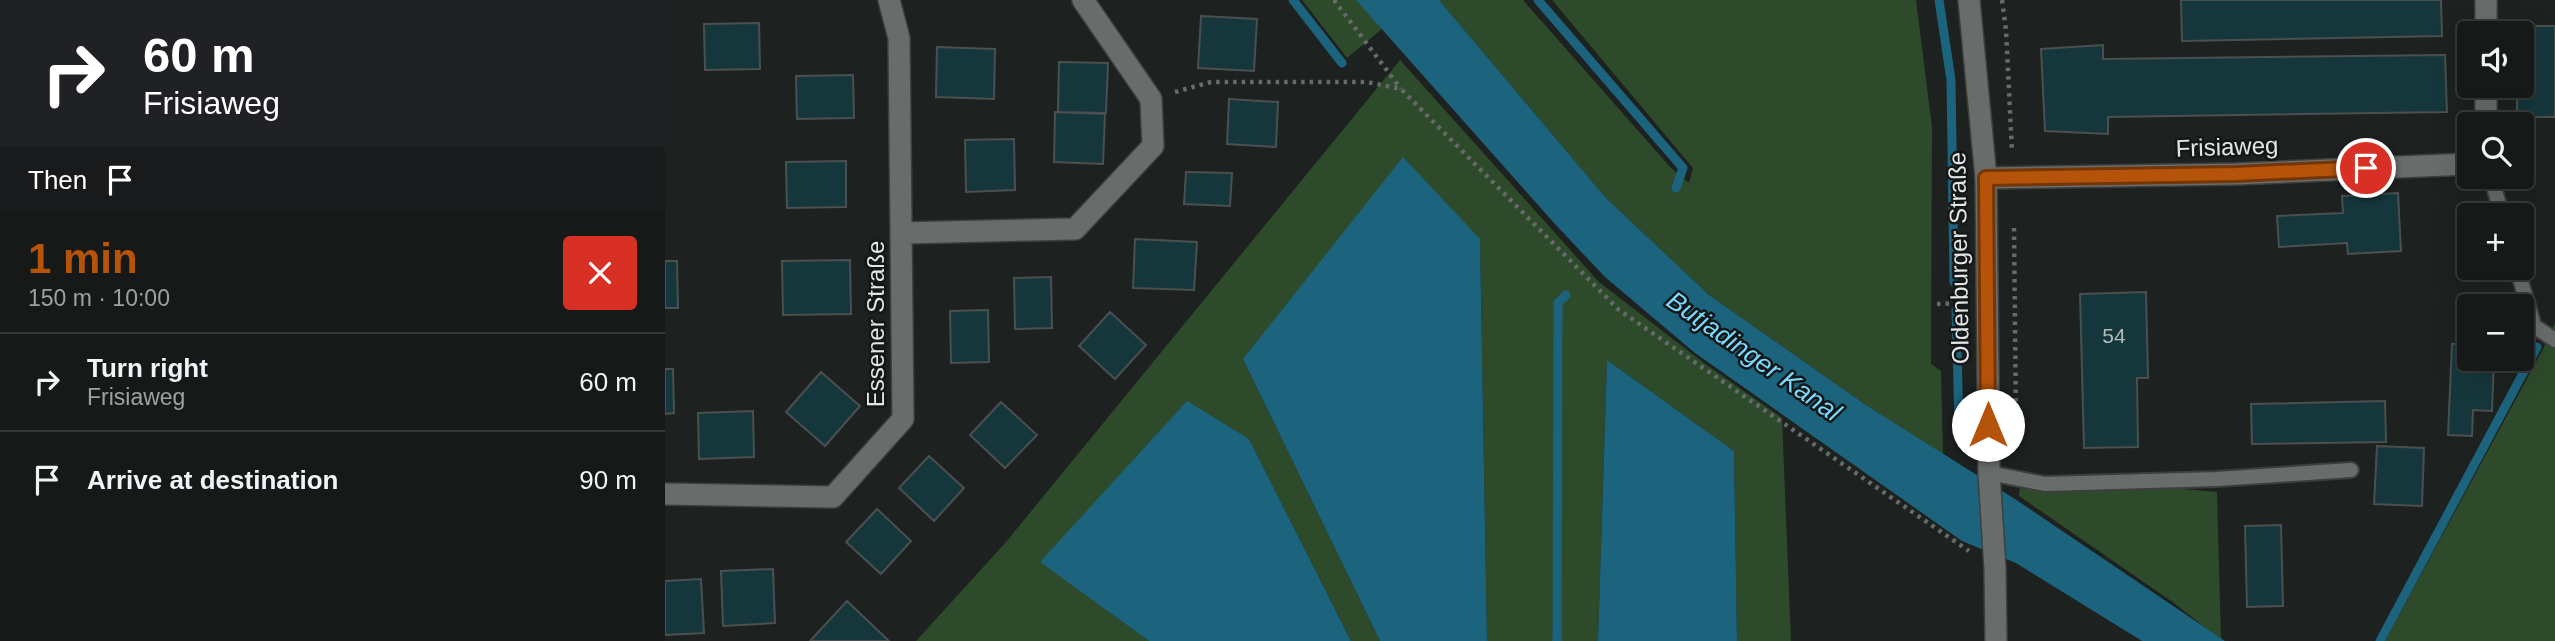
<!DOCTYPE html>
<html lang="en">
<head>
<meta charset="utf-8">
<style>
  body { margin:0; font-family:Arial,sans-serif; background:#232625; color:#f1f3f6; height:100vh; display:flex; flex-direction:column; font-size:26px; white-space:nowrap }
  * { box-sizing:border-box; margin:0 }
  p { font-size:23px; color:#9ea0a2 }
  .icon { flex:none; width:38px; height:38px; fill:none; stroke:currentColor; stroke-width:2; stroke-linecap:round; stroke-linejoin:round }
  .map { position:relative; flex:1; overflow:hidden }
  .sheet { display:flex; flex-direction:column; background:#161918; width:665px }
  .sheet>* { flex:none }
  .guide { background:#202124; color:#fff; overflow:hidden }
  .buttons { position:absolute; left:1792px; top:21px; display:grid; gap:14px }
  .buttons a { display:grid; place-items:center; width:77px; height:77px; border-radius:7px; background:#161918; box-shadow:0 7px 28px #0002,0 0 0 2px #353837; font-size:35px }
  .pin { position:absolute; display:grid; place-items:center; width:60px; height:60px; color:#fff; margin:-30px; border:4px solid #fff; border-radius:50%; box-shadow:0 2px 7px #0007 }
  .me { position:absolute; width:77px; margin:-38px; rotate:0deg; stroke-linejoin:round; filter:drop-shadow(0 0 5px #0008) }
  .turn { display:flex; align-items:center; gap:24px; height:147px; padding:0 28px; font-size:32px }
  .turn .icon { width:91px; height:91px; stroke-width:2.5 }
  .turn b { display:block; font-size:49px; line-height:60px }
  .then { display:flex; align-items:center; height:66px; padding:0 28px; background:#0003; gap:14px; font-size:26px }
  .round { display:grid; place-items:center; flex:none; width:74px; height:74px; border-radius:7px; background:#232625 }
  .summary { display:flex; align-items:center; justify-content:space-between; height:119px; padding:0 28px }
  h1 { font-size:42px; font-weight:700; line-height:52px; color:#b45309 }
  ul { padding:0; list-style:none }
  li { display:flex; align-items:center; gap:21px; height:98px; padding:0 28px; border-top:2px solid #353837 }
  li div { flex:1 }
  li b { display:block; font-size:26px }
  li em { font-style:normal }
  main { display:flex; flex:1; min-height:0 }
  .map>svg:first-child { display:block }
  .green { fill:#2d4a2a }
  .water { fill:#1c647d }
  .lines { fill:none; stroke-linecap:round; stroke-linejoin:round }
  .stream { stroke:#1c647d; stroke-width:9 }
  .building { fill:#15373b; stroke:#4b4f50; stroke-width:2 }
  .lane-casing { stroke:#3d3f3f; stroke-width:18 }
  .street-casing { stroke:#3d3f3f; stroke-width:24 }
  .secondary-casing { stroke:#3d3f3f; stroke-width:24 }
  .path { stroke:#666a69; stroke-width:4.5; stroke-dasharray:3.5 5; stroke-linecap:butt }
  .lane { stroke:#686c6b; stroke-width:14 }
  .street { stroke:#686c6b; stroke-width:21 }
  .secondary { stroke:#686c6b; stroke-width:21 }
  .route-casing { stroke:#753606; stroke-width:18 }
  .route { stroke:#b45309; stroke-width:12 }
  .labels { text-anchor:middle; stroke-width:5; stroke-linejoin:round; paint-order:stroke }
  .number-label { font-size:21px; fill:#b0baba }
  .street-label { font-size:24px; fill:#e3e6e5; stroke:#141717 }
  .water-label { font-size:26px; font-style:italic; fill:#7ad9fe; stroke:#141717 }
</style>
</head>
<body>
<main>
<section class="sheet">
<div class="guide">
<div class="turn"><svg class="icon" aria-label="right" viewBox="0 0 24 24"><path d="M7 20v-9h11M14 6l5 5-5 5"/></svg><div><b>60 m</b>Frisiaweg</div></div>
<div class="then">Then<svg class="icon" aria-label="arrive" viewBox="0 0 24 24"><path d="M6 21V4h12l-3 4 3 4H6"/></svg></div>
</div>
<div class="summary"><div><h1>1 min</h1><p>150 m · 10:00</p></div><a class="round" style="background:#d93025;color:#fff"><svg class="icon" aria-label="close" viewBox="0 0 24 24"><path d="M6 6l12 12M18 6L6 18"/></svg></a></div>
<ul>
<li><svg class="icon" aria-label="right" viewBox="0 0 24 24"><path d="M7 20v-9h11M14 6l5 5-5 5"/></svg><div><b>Turn right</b><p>Frisiaweg</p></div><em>60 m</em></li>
<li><svg class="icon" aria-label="arrive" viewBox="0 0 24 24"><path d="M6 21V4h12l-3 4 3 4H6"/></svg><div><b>Arrive at destination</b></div><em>90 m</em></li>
</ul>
</section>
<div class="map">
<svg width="1890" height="641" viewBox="0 0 1890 641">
  <rect width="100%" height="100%" fill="#1d2120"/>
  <path class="green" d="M637,0H692L717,29L682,58Z
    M774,0H858L1006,168L1024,183L1028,168L887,0H1251L1267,127L1266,364L1276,371L1278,454L1201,405L1044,295L940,197Z
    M735,60L934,282L1039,363L1117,418L1126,641H1072L1069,451L942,360L933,641H822L815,239L578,359L715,641H686L584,439L375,561L484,641H251L341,542Z
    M1890,323V641H1720L1878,349Z
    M1356,475L1552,492L1556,640L1509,603L1354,496Z"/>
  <path class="water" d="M691,0H774L940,197L1044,295L1201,405L1353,501L1560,641H1477L1351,563L1297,541L1030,353L940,277L889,223Z
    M738,157L815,239L822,641H715L578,359Z
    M942,360L1069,451L1072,641H933Z
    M522,401L584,439L686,641H484L375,562Z"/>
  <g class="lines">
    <path class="stream" d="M628,0L677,63
      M873,0L1018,168L1011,188
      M1274,0L1286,80L1289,282
      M1291,310L1294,425
      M892,641L893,303L901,295
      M1715,641L1872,347"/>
  </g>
  <path class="building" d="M1516,0H1776L1777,36L1517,41Z
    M536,16L592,19L589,71L533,68Z
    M94,23L95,69L40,70L39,24Z
    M1852,26H1890V117H1852V86H1857V33H1852Z
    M1438,45V59L1780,55L1782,112L1443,117V134L1380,131L1376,49Z
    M272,47L330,49L329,99L271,97Z
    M394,62L443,63L441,113L393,112Z
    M188,75L189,118L132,119L131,76Z
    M564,99L613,102L611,147L562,144Z
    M390,112L440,114L438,164L389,162Z
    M349,139L350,190L301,192L300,140Z
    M181,161V207L122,208L121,162Z
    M521,172L567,173L565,206L519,204Z
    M1733,193L1736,251L1683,254L1682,243L1614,247L1612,216L1678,213L1677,196Z
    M470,239L532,242L529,290L468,288Z
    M185,260L186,314L118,315L117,261Z
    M0,261H12L13,308H0Z
    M386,277L387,328L350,329L349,278Z
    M1481,292L1483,378H1472L1473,447L1419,448L1415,294Z
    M323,310L324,362L286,363L285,311Z
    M445,312L481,345L450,379L414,346Z
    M1787,344H1804V359H1829L1827,411L1808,410L1807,436L1783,435Z
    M0,369H8L9,413L0,414Z
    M156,372L195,406L160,446L121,412Z
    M1720,401L1721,442L1587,444L1586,404Z
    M336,402L372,435L340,468L305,435Z
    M88,411L89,457L34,459L33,413Z
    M1712,446L1759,448L1757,506L1709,504Z
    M264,456L299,488L269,521L234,488Z
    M212,509L246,541L216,574L181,542Z
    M1616,525L1618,606L1582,607L1580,526Z
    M108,569L110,623L58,626L56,571Z
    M36,579L39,633L0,635V581Z
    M182,601L224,641H145Z"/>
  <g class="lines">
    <g class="lane-casing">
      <path id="lane" d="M1826,177L1837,215
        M1852,268L1869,326L1890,340
        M1324,473L1380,484L1552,479L1686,470"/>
    </g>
    <g class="street-casing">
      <path id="street" d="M1821,0V33
        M1821,86V124
        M1321,178L1571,174L1804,164
        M238,233L410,229L488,146L486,99L418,0
        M0,494L168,497L238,419L234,38L224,0"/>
    </g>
    <g class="secondary-casing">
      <path id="secondary" d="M1304,0L1321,178L1324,473L1330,569L1331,641"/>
    </g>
    <path class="path" d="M669,0L736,89
      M1337,0L1341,30L1347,152
      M510,92L546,82H702L736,89L954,310L1304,551
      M1349,228L1351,422
      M1272,304L1300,303"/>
    <use href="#lane" class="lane"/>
    <use href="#street" class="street"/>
    <use href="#secondary" class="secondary"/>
  </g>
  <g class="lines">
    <g class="route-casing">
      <path id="route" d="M1323,425L1321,178L1571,174L1701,168"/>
    </g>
    <use href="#route" class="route"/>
  </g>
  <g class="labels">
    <g class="number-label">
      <text x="1449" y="343">54</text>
    </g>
    <g class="street-label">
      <text transform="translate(1562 147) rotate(-2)" y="8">Frisiaweg</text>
      <text transform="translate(1294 258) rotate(-91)" y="8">Oldenburger Straße</text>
      <text transform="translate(211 324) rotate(-90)" y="8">Essener Straße</text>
    </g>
    <g class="water-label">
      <text transform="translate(1089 356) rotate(35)" y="9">Butjadinger Kanal</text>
    </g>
  </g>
</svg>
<div class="buttons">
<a><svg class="icon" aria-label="sound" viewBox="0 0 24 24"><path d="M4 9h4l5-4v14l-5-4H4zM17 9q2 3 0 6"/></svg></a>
<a><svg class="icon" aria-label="search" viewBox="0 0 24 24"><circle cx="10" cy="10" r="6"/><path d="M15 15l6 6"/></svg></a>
<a>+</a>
<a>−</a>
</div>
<div class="pin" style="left:1701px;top:168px;background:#d93025"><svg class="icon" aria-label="arrive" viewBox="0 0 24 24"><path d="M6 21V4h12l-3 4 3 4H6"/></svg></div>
<svg class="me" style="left:1323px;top:425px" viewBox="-20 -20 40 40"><circle r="19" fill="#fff"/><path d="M0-13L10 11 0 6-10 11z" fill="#b45309"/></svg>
</div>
</main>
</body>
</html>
